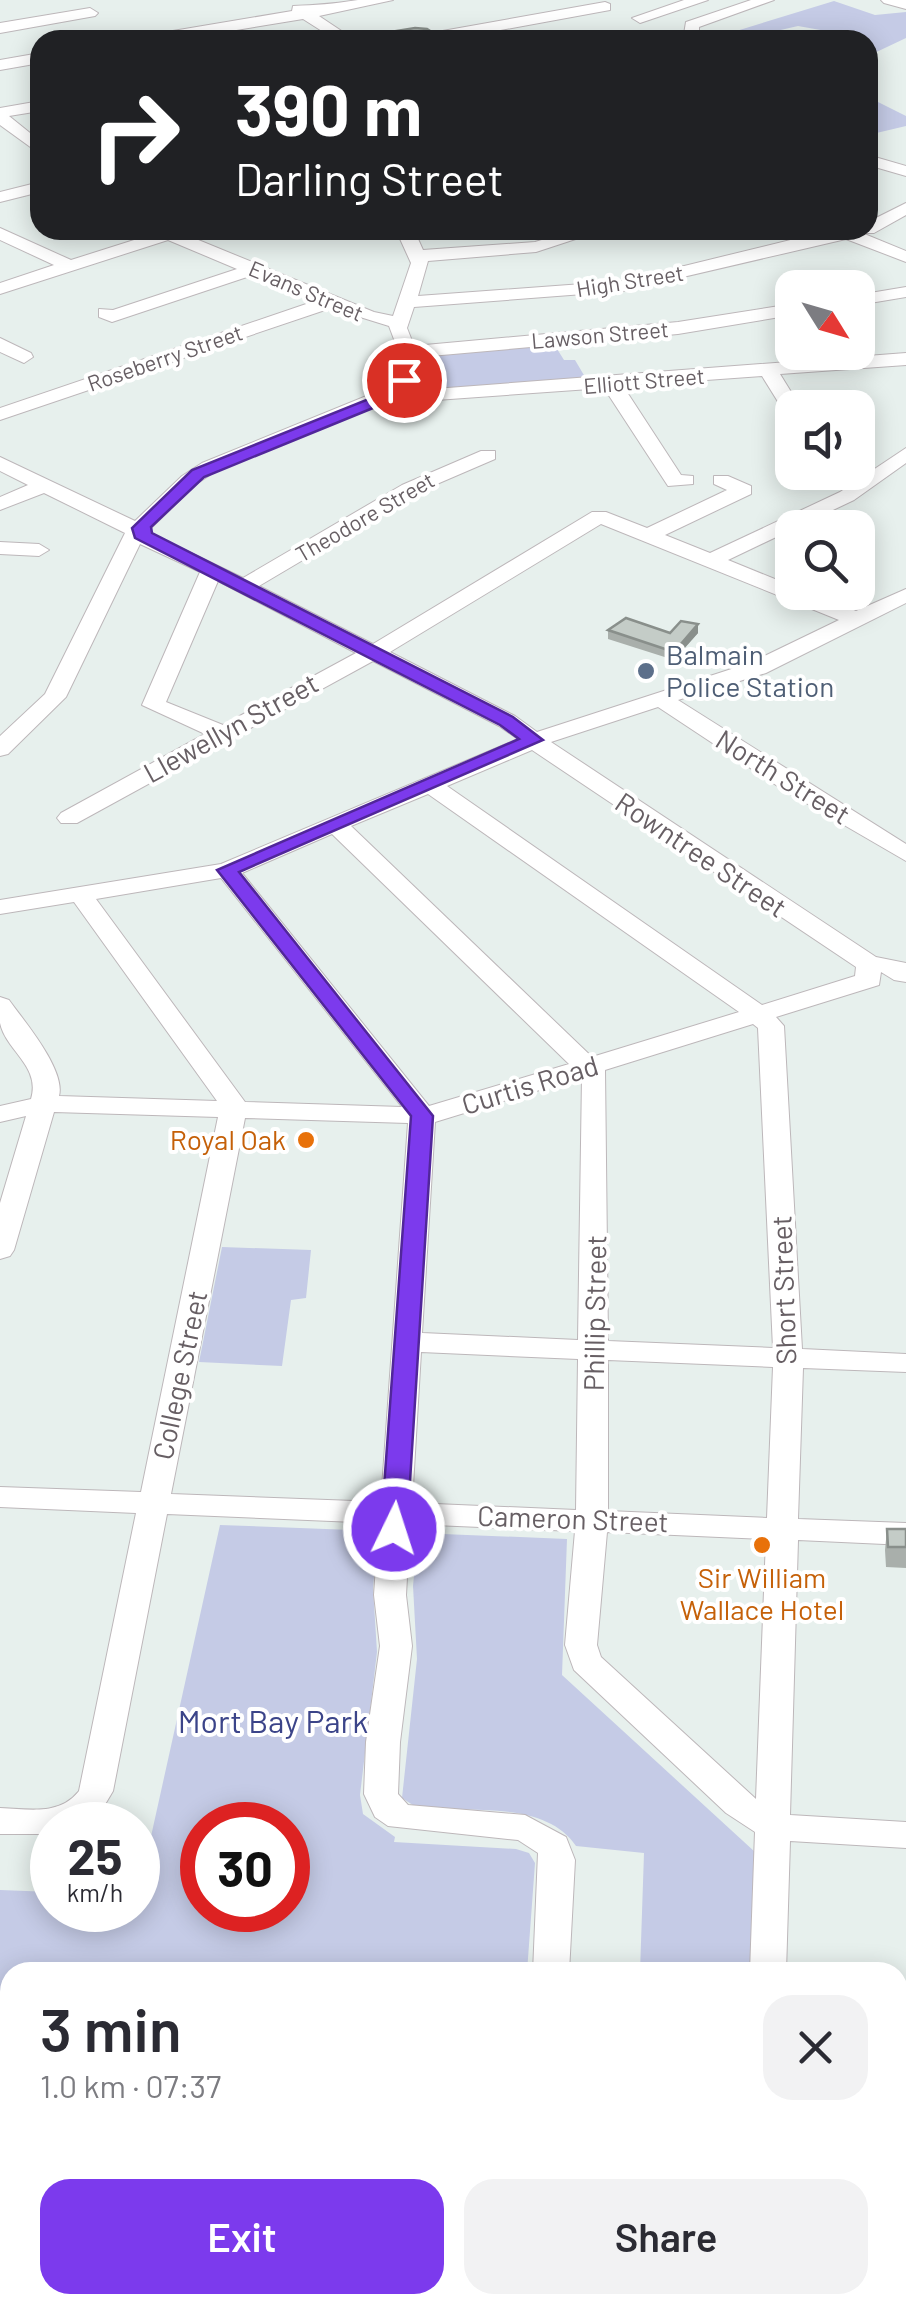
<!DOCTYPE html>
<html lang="en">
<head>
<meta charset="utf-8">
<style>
  body { margin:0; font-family:Barlow,sans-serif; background:#f2f2f3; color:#2b2b33; height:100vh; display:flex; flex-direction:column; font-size:38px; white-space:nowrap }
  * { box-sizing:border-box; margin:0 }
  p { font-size:32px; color:#7c7c81 }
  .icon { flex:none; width:55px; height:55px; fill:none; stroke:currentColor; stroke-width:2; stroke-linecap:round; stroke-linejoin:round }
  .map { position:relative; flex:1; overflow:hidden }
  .drawer { position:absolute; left:0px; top:1962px; width:908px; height:352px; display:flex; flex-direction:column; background:#fff; border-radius:30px 30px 0 0; box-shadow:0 5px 25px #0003 }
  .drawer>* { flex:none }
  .top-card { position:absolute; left:30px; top:30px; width:848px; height:210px; border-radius:30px; box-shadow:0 5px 25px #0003; background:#202124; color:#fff; overflow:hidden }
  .needle { width:65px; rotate:127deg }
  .fabs { position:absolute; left:775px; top:270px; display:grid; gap:20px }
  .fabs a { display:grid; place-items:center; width:100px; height:100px; border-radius:20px; background:#fff; box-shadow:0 5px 25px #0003; font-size:50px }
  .speed { position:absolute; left:30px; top:1802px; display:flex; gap:20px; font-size:50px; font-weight:700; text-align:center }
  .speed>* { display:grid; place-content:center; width:130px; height:130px; border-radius:50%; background:#fff; box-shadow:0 5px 25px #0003; line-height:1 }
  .speed small { font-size:25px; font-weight:400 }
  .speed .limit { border:15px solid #d22; background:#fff; color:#111 }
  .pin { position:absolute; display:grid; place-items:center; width:85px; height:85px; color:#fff; margin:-42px; border:5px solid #fff; border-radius:50%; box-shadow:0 2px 10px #0007 }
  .me { position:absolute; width:110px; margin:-55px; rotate:4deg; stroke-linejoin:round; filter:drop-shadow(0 0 8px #0008) }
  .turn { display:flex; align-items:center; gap:35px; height:210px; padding:0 40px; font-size:45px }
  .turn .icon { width:130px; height:130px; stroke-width:2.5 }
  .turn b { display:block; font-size:70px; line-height:85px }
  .round { display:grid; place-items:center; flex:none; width:105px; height:105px; border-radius:30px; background:#f2f2f3 }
  .summary { display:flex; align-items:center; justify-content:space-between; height:170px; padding:0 40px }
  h1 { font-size:60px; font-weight:600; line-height:75px }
  .cta { display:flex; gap:20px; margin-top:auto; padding:20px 40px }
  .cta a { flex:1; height:115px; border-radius:30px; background:#7c3aed; color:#fff; font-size:40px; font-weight:600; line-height:115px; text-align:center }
  .cta a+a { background:#f2f2f3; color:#2b2b33 }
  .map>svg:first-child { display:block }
  .green { fill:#c5cbe6; fill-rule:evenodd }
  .water { fill:#fbace5 }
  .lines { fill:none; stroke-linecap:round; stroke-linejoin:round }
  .minor-casing { stroke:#bdb7ba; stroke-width:2 }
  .minor { fill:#fff; fill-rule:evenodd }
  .wall { fill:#a9afab }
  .shaded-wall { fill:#898f8b }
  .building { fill:#c4ccc7; stroke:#898f8b; stroke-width:2.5 }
  .route { fill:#7c3aed; stroke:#51269a; stroke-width:2.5 }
  .service-dot { fill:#5c6f8a; stroke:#fff; stroke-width:4 }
  .food-dot { fill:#e8710a; stroke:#fff; stroke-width:4 }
  .labels { text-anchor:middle; stroke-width:8; stroke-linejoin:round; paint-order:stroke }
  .far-street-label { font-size:22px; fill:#675f64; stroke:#fff }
  .service-label { font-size:28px; fill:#4e5e75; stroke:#fff; text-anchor:start }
  .street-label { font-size:28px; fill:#675f64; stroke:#fff }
  .food-label { font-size:28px; fill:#c56008; stroke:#fff; text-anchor:end }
  .near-park-label { font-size:32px; fill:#3b4489; stroke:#fff }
</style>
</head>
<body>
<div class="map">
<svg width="906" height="2313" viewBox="0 0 906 2313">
  <rect width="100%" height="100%" fill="#e7f0ed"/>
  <path class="green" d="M834,1L875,15L906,12V38L868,56V40L860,37L798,26L742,39L733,32Z
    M868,97L906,116V126L868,135Z
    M552,341L564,360H575L588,382L415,393L421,354Z
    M222,1247L311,1250L306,1298L291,1300L282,1366L199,1362Z
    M220,1525L378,1531L373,1588L377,1652L360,1795L363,1814L395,1837L394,1842L516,1849L529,1853L535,1863L527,1972H10V2148L0,2150V1890L52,1892V1910H138V1895ZM202,1825H288V1910H202Z
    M418,1533L567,1539L562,1675L755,1852L750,1972H640L644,1853L576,1846C545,1800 468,1812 419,1809L402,1798L417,1659L413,1586Z
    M199,2305H405L404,2313H198Z"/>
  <path class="water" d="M10,2148V2305H199L198,2313H0V2150Z"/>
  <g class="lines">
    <g class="minor-casing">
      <path id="minor" d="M358,0H393L319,16L355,40H336L303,19L176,40H141L149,35L292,11L293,6C316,5 333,4 358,0Z
        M684,0H708L640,23L632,18Z
        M751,0H774L699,27V40H683L686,22Z
        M881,0H906V9L884,3Z
        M605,2L610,4V10L446,40H412L420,35Z
        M90,8L98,13L95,16L0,33V23Z
        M40,53V63L0,70V60Z
        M40,101V111L9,116L40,141V154L0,125V108Z
        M868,155L906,166V176L868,165Z
        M40,182V192L0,202V192Z
        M906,203V215L874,233H862L906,251V262L846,239L623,291L414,307L407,328L414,346L678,322L792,304V315L678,334L419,357L408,391L906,353V365L780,374L801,408H792V415L785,413L762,376L623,386L681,475L693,476V484L668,486L604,388L380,404L216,471L196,484L147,532L243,578L402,485L481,451H495V459L416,493L259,586L373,644L592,512H606L647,528L727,490L714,484V476H728L751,486V494L665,535L710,553L840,492L906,448V463L854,500L728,560L792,586V592H810L856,611L906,589V603L766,673L678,700L906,844V861L782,789L658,707L551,742L876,957L906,963V982L894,980L881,972L879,985L776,1017L784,1026L802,1349L906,1354V1372L803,1368L798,1519L906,1523V1545L798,1540L790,1815L906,1822V1848L790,1841L786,1972H750L755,1832L726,1813L574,1670L565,1645L575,1531L410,1524L406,1595L412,1646L400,1742L398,1794L408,1805L525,1815L566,1837L575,1860L569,1972H533L538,1853L518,1840L388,1826L375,1817L364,1794L366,1742L380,1646L374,1595L379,1523L167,1514L113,1791C94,1824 90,1825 52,1825V1834H0V1808C29,1809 59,1816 79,1791L136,1513L0,1507V1487L141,1492L218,1117L54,1112L14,1250L10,1256L0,1259V1203L26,1116L0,1122V1106L31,1099C41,1066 6,1051 0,1023C0,1015 0,1005 0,997L9,1000C24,1021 66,1070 59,1096L217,1101L74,902L0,914V900L221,864L518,739L499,726L373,661L77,823H61L57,818L61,813L205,734L142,705L200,572L140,544L66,697L8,754L0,756V736L45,694L125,533L44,493L0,510V497L28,485L0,471V457L135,521L182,476L202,463L391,386L401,358L389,326L331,308L0,420V408L315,301L253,275L112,322L99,317V309L113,310L237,269L168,240L0,294V283L54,265L0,240V228L71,260L153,234L150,230H174L374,312L393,316L411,263L396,230H414L423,250L535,242L575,230H603L536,252L428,261L418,296L623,281L831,230L862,233L860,230H868V222ZM601,524L839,620L750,663L537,732L515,716L390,652ZM218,581L356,653L223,725L166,702ZM532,750L856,967L855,976L762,1005L447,786ZM428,794L739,1012L592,1057L351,826ZM332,834L569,1064L429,1106L242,873ZM221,878L402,1107L245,1102L96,899ZM753,1024L758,1028L773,1348L608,1341L605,1070ZM582,1077L578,1340L422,1333L435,1122ZM245,1118L408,1123L381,1502L171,1494ZM421,1352L578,1359L576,1510L412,1503ZM608,1360L773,1367L767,1518L608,1511ZM607,1532L766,1539L756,1799L601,1657L597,1645Z
        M906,287V297L858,305V295Z
        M0,338L31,353L33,357L24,363L0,352Z
        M0,542L39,544L49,550L39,556L0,554Z
        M504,2305H544L543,2313H503Z
        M737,2305H777V2313H737Z"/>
    </g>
    <use href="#minor" class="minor"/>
  </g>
  <path class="wall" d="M608,630L670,633H698L674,660L608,639Z
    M887,1529H906V1568L886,1567L885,1550Z"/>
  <path class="shaded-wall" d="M698,624V633L674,660V652Z"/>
  <path class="building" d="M415,28L427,29L444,40H341Z
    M475,37L481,40H456Z
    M626,618L670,633L681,621L698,624L674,652L608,630Z
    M887,1529H906V1547H888Z"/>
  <path class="route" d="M399,377L412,380L406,393L395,399L204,477L151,527L152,533L513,717L543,740L239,872L433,1116L407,1529L403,1535H385L381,1529L411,1116L217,870L519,739L500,725L135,538L132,528L192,470L384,393Z"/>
  <circle class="service-dot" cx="646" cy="671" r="10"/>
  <g class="food-dot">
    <circle cx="306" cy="1140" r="10"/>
    <circle cx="762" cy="1545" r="10"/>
  </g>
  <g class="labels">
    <g class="far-street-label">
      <text transform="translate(630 281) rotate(-9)" y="8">High Street</text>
      <text transform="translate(306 291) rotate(23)" y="8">Evans Street</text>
      <text transform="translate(600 335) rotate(-5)" y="8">Lawson Street</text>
      <text transform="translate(165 358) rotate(-19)" y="8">Roseberry Street</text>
      <text transform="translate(644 381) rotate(-5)" y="8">Elliott Street</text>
      <text transform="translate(365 517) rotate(-30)" y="8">Theodore Street</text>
    </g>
    <g class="service-label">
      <text x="666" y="665">Balmain<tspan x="666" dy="32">Police Station</tspan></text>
    </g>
    <g class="street-label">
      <text transform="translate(231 728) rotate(-29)" y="10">Llewellyn Street</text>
      <text transform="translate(783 777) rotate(32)" y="10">North Street</text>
      <text transform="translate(701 855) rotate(34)" y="10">Rowntree Street</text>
      <text transform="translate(530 1085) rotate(-17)" y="10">Curtis Road</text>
      <text transform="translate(784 1290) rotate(-92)" y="10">Short Street</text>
      <text transform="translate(595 1313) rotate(-89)" y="10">Phillip Street</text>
      <text transform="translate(180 1375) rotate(-78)" y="10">College Street</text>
      <text transform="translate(573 1519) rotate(2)" y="10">Cameron Street</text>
    </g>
    <g class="food-label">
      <text x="286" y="1150">Royal Oak</text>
      <text x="762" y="1588" text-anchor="middle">Sir William<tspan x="762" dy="32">Wallace Hotel</tspan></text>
    </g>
    <g class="near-park-label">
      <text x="273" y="1733">Mort Bay Park</text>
    </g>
  </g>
</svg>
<div class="fabs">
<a><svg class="needle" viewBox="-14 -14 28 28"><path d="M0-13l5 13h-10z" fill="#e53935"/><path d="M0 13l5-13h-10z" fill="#7c7c81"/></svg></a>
<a><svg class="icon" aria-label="sound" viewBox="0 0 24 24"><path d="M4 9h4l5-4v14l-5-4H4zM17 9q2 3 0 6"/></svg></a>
<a><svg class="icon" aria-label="search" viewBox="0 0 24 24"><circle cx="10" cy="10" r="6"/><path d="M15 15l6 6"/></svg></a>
</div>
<div class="speed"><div>25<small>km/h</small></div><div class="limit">30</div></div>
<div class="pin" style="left:404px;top:380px;background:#d93025"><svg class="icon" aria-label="arrive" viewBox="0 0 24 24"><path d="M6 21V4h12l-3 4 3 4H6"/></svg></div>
<svg class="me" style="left:394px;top:1529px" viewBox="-20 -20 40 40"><circle r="17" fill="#7c3aed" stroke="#fff" stroke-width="3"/><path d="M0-11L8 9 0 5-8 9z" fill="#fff"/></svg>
<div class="top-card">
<div class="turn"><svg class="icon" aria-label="right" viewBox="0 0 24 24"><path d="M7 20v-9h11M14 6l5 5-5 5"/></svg><div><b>390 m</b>Darling Street</div></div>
</div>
<section class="drawer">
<div class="summary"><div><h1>3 min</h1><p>1.0 km · 07:37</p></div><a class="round"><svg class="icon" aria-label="close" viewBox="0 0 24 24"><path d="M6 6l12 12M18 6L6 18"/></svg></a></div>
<div class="cta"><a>Exit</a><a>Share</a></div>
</section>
</div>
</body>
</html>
